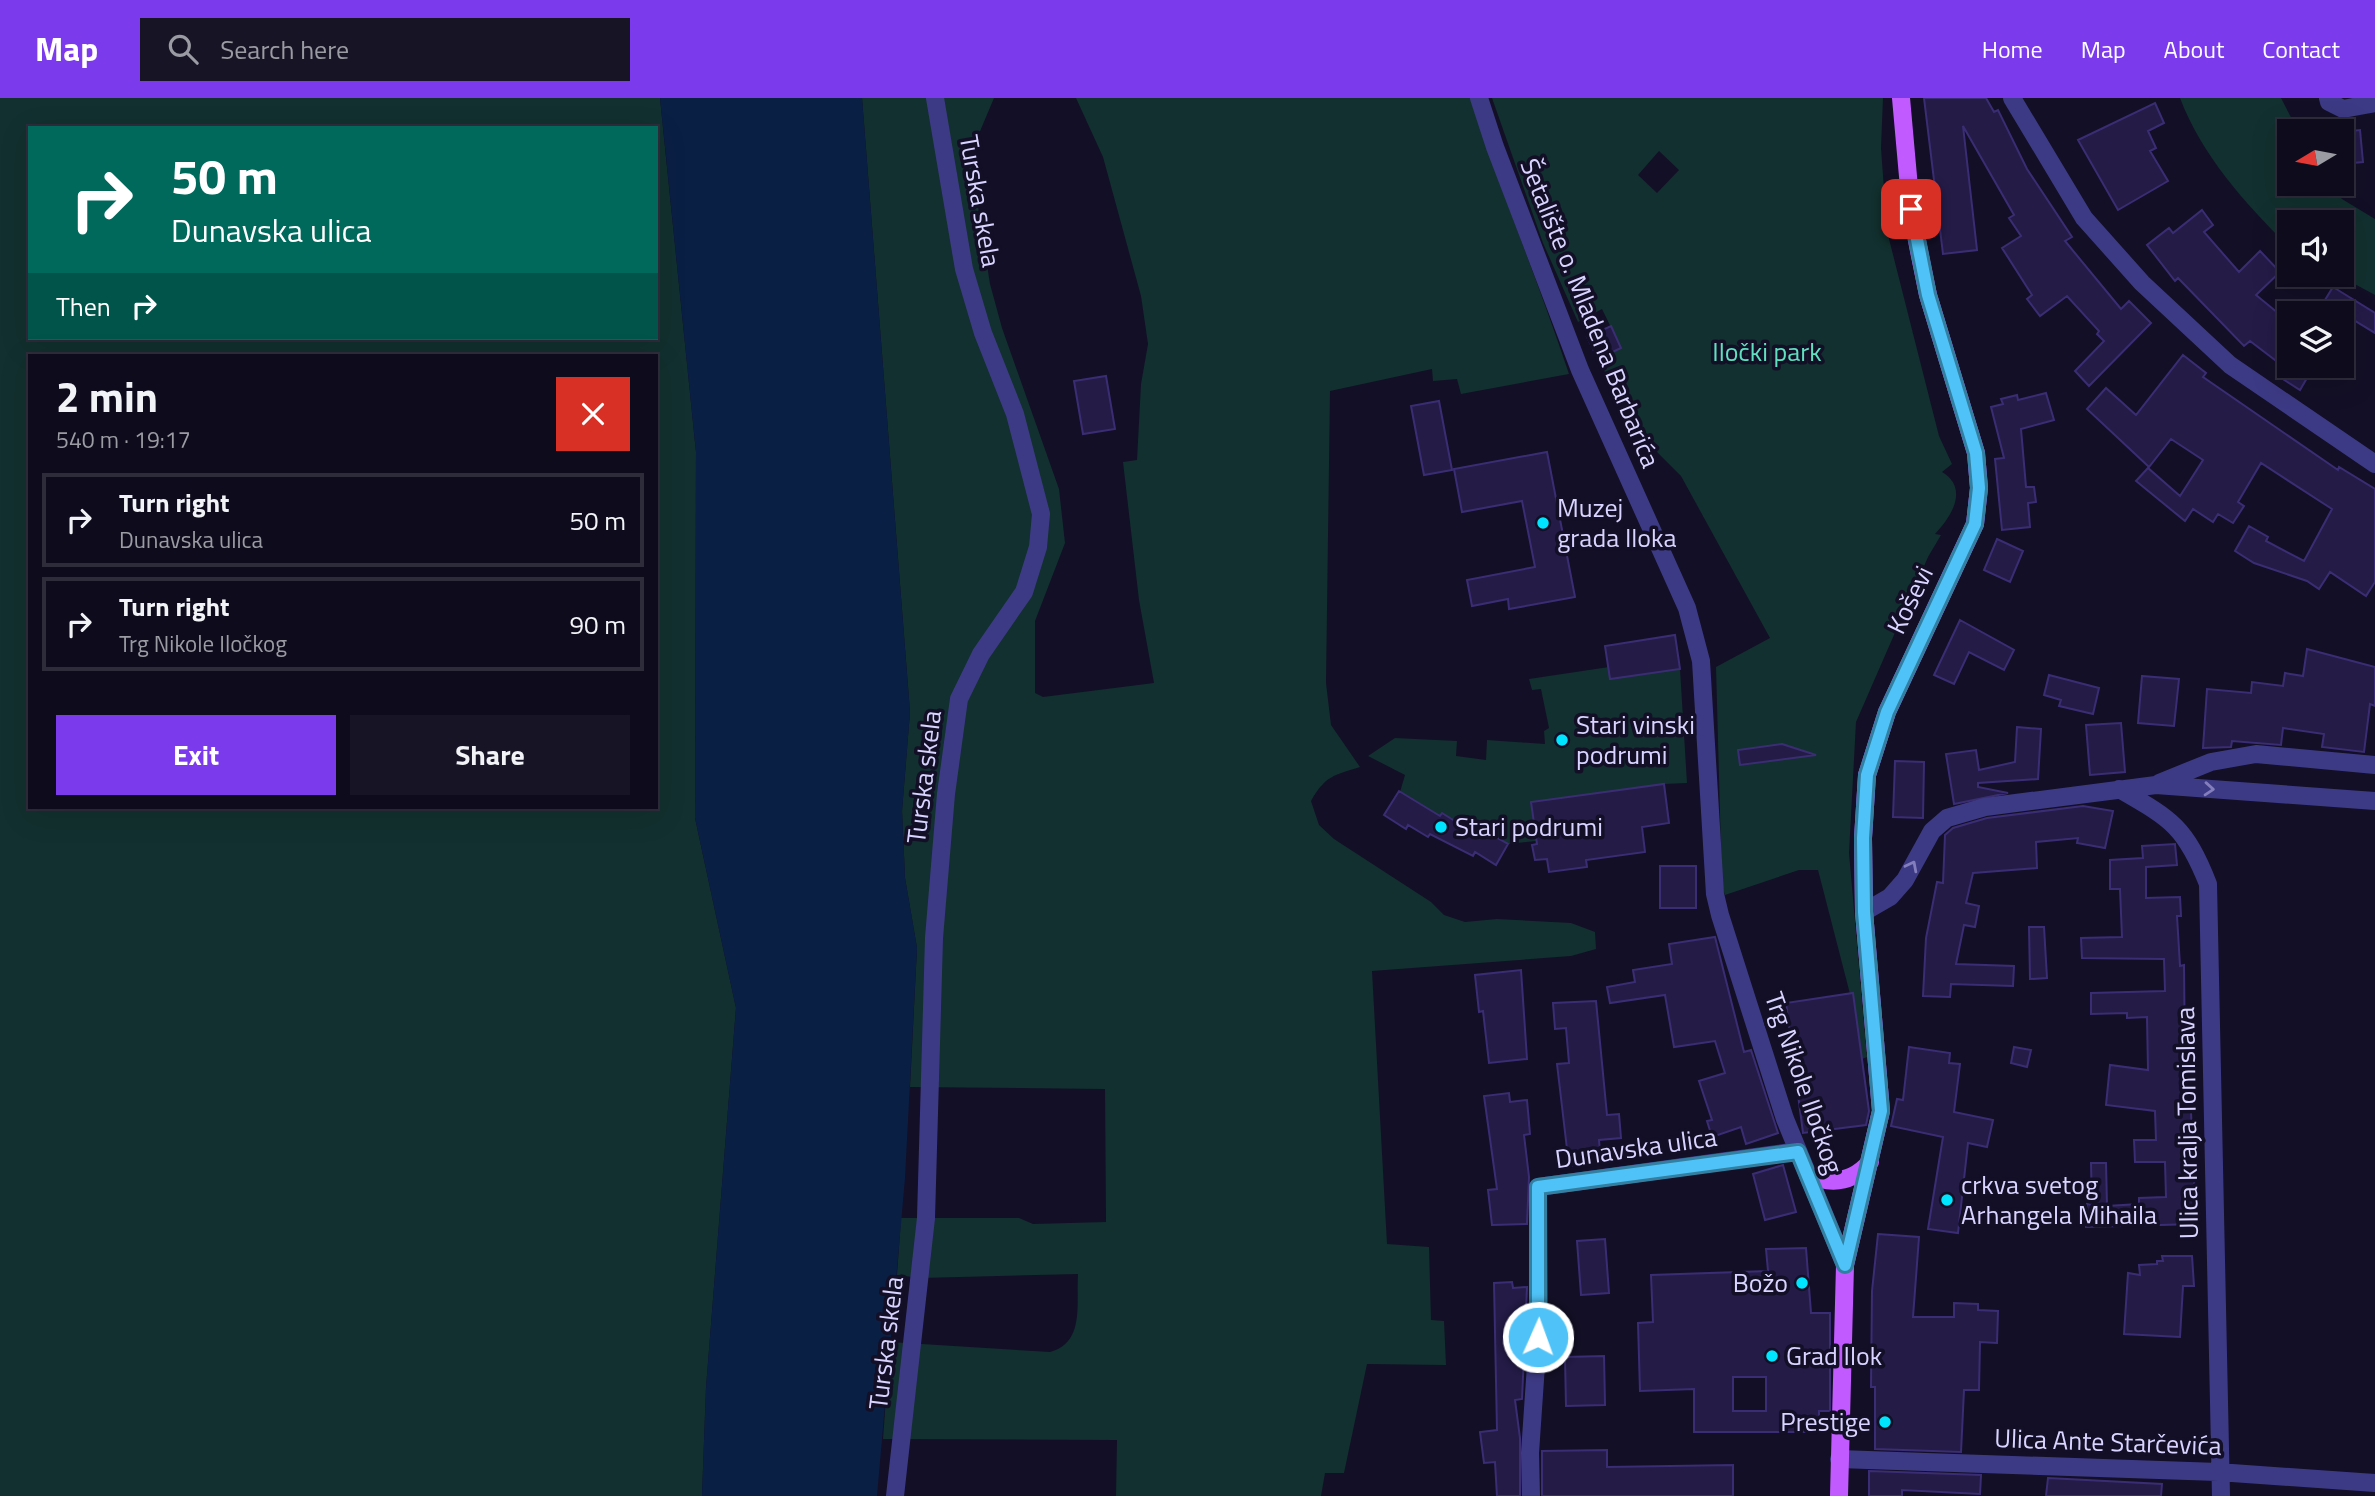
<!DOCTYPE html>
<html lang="en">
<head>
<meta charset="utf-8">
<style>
  body { margin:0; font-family:"Titillium Web",sans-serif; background:#171425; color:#f1f3f6; height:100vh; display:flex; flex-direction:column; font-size:26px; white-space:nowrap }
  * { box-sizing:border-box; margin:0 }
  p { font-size:23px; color:#9b9ba3 }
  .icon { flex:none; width:38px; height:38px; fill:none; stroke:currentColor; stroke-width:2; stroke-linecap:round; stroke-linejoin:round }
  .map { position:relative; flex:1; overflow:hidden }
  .drawer { position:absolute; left:28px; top:256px; width:630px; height:455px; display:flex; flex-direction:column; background:#0e0b1c; border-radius:0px; box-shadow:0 7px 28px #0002,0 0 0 2px #2e2b3b }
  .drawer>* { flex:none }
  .hud { position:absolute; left:28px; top:28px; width:630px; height:214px; border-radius:0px; box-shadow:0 7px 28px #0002,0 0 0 2px #2e2b3b; background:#00695c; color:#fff; overflow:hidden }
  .needle { width:46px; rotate:260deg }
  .fabs { position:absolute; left:2277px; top:21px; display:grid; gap:14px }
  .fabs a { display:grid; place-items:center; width:77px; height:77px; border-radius:0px; background:#0e0b1c; box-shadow:0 7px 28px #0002,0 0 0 2px #2e2b3b; font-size:35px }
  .pin { position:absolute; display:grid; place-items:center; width:60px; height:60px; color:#fff; margin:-30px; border-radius:14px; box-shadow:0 4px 10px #0006 }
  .me { position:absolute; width:77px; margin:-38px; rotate:2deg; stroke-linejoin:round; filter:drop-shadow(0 0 5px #0008) }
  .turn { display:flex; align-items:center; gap:24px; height:147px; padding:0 28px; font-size:32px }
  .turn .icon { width:91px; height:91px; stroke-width:2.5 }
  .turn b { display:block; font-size:49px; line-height:60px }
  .then { display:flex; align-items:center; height:66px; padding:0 28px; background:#0003; gap:14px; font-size:26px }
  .round { display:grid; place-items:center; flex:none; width:74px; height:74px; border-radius:0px; background:#171425 }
  .summary { display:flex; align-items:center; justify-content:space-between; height:119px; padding:0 28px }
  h1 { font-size:42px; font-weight:700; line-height:52px }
  .button { display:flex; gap:14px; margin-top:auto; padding:14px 28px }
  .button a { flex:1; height:80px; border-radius:0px; background:#7c3aed; color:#fff; font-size:28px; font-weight:700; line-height:80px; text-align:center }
  .button a+a { background:#171425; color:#f1f3f6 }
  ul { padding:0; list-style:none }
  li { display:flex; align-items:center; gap:21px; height:94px; margin:0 14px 10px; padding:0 14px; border:4px solid #2e2b3b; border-radius:0px }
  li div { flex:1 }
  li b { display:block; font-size:26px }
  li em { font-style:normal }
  header { display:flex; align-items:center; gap:42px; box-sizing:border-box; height:98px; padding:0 35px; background:#7c3aed; color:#fff }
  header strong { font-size:33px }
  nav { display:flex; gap:38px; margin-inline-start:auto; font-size:24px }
  .search { width:490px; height:63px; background:#171425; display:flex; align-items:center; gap:18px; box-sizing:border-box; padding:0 24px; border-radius:0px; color:#9b9ba3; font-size:26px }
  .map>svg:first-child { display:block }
  .green { fill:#12302f; fill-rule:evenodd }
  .water { fill:#0a1f44 }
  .building { fill:#241b47; stroke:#3b2d73; stroke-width:2; fill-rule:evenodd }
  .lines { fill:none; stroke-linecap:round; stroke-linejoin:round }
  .minor { stroke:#3d3a85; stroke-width:18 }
  .major { stroke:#c25bff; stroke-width:18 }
  .oneway { stroke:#837fbc }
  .route-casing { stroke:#337fa1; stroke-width:18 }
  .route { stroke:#4fc3f7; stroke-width:12 }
  .poi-dot { fill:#00e5ff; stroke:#130f26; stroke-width:2.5 }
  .labels { text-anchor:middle; stroke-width:7; stroke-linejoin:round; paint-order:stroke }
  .street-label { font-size:26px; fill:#d9d4ff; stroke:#130f26 }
  .park-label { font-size:26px; fill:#5fe0c0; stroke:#130f26 }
  .poi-label { font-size:26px; fill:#d9d4ff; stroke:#130f26; text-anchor:start }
</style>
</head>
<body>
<header>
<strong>Map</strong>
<div class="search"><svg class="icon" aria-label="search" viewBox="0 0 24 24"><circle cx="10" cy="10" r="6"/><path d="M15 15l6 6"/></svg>Search here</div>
<nav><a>Home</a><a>Map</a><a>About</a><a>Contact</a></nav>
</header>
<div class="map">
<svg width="2375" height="1398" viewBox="0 0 2375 1398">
  <rect width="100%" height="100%" fill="#130f26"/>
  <path class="green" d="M0,0H660L696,354L695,720L736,910L706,1290L702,1398H0ZM30,30H656V240H30ZM30,257H656V709H30Z
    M862,0H994L970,57L990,186L1002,230L1059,391L1065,445L1035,523V595L1043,599L1154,585L1139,502L1123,364L1137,362L1141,286L1148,246L1141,198L1103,59L1076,0H1470C1501,93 1538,183 1569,276L1461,296L1457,281L1433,283L1432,271L1330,293L1326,585L1331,627L1360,669C1334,677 1325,678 1311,703L1319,727L1334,741L1431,804L1444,817L1465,824L1497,821L1571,825L1595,834L1596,851L1571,858L1372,873L1387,1146L1429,1149L1431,1222L1444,1223L1446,1267L1367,1266L1344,1375H1325L1321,1398H1116L1117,1342L883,1341L890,1244L1050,1254C1085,1245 1076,1206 1078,1176L921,1180L897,1177L901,1120H1019L1033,1126L1106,1124L1105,991L910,989L917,850L905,780L902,713L910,614Z
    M1492,0H1883L1881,50L1887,133L1939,338L1952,366L1942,374C1969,390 1952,418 1935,436L1941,437L1928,459L1856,624L1849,755L1867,959L1862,961L1853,896H1850L1818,772H1799L1725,797L1722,789L1716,569L1770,540L1681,378L1658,355L1614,291L1598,261L1621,250L1602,211L1578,224L1543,145ZM1659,53L1679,72L1657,95L1638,77Z
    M2180,0H2281L2298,33H2289V86H2328L2342,101L2375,121V197L2338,177L2330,189L2318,177H2342V124H2289V149C2245,105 2202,58 2180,0Z
    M1609,569L1611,581L1680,571L1687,685L1664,686L1531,704L1536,743L1508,746L1484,732L1482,735L1465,725L1463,728L1442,715L1440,718L1400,694L1405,677L1368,658L1395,640L1457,643L1456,658L1486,662L1487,642L1545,646L1544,633L1549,630L1541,591L1532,592L1529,581Z"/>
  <path class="water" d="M660,0H862L910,614L902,713L905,780L917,850L905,1080L877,1398H702L706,1290L736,910L695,720L696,354Z"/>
  <path class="building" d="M1924,0H1986L1994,14L1998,12L2027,71L2072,139L2065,143L2121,211L2129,203L2151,225L2089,288L2075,273L2104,243L2097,236L2099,233L2067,198L2040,218L2027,201L2032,197L2002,150L2021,138L2009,120L2014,117L1963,28L1977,152L1943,156Z
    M2155,5L2164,25L2148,33L2156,50L2150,53L2168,83L2118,112L2078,42Z
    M2360,32L2363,64L2342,66V34Z
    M2202,112L2213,127L2204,134L2239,174L2260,153L2280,174L2256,197L2289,224V268H2314L2300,292L2278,278L2284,269L2250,243L2244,248L2178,180L2175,183L2147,147L2169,130L2173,135Z
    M2333,189L2375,215V235L2342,215H2317Z
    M1611,228L1621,250L1598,261L1587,239Z
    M2183,257L2206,275L2203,279L2274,328L2338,372L2339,369L2375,391V484L2366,498L2330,474L2319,491L2307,483L2254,465L2235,453L2249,428L2268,439L2266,443L2304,463L2332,411L2261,365L2238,404L2244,408L2233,425L2218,416L2213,424L2193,411L2185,423L2136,383L2148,370L2180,398L2203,362L2171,341L2149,369L2087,311L2106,290L2136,317Z
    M1106,278L1115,331L1083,336L1074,283Z
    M2046,295L2054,322L2021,331L2026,389H2034L2036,404L2028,405L2030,429L2002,432L1995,361L2004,360L1991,309L2003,306L2001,301L2017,297L2018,302Z
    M1439,303L1452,372L1424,377L1411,308Z
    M1547,354L1575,499L1509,511L1508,501L1472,508L1467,482L1535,469L1522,403L1462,414L1454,371Z
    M1997,441L2023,453L2010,484L1984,472Z
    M1960,522L2014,552L2004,572L1969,554L1954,586L1934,577Z
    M1675,537L1680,571L1610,581L1605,548Z
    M2307,551L2375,569V608L2370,606L2364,654L2322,649L2324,636L2283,630L2281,647L2232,643L2231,649L2203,650L2207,591L2251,595L2252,584L2283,588L2285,575L2303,578Z
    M2049,577L2099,590L2093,616L2059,608L2061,602L2044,597Z
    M2142,578L2179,581L2174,628L2138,625Z
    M2121,625L2125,674L2090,677L2086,627Z
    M2017,629L2041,631L2038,681L1978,685V689L2008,695L1954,706L1946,656L1976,652L1979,672L2015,664Z
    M1782,646L1816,657L1740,667L1738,652Z
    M1895,663L1924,664L1923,720L1893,719Z
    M1664,686L1669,725L1642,729L1645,754L1586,762L1587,769L1549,774L1547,761L1535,762L1532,747L1537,746L1531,704Z
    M1399,693L1440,718L1442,715L1463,728L1464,725L1482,735L1483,732L1508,746L1496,767L1475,754L1473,758L1430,736L1428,739L1408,727L1406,731L1384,717Z
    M2083,708L2113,713L2105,750L2077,745L2078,740L2036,744L2037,770L1973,775L1966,805L1979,808L1975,829L1964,827L1956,866L2014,868L2013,888L1951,886L1950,899L1923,898L1926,840L1937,784L1943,785L1945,737L1953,730L1987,720Z
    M2175,746L2177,767L2146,769V800L2180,799L2181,818H2177L2180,868L2184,867L2185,969H2189L2196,1126L2086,1129L2087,1106L2092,1107L2091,1065H2106L2107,1108L2139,1106V1100L2166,1099L2165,1064H2135L2134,1042H2156L2155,1013L2106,1007L2110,967L2148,972L2147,919L2127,920V915L2091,916V895L2165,893L2164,861L2082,860L2081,840L2122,839L2120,791H2110V762L2143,760L2142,748Z
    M1660,768H1696V810H1660Z
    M2029,829H2044L2047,880L2030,881Z
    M1715,839L1744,954L1751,952L1778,1035L1746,1046L1741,1029L1712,1039L1707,1023L1712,1022L1699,983L1725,975L1715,943L1674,949L1665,897L1610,905L1607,889L1635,884L1633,872L1672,866L1669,846Z
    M1521,872L1527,961L1489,965L1483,913L1479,914L1475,877Z
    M1853,895L1869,1013L1866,1027L1803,1035L1786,905Z
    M1596,903L1607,1017L1619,1016L1621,1040L1599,1042L1601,1065L1569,1068L1557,966L1569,965L1566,930L1555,931L1553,905Z
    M1909,949L1950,955L1949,965L1960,966L1954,1014L1993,1022L1987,1049L1968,1045L1958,1135L1928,1131L1943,1039L1891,1028L1897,1001L1903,1002Z
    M2014,949L2031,952L2027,969L2011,965Z
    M1509,995L1510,1004L1527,1002L1530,1036L1524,1037L1529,1079L1527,1126L1492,1127L1488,1092L1497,1091L1484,998Z
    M1783,1067L1796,1114L1765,1122L1753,1076Z
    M1878,1136L1919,1139L1913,1219H1954V1205L1978,1206V1212L1998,1213L1997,1245L1980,1244L1979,1292H1964L1961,1354L1875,1351V1289H1871L1872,1193Z
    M1605,1141L1609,1195L1581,1197L1577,1143Z
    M1806,1150L1811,1215H1830V1313H1819V1334H1694V1291L1640,1293L1638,1225L1653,1224L1651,1177L1768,1173L1766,1151ZM1733,1279H1766V1313H1733Z
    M2162,1158H2192L2194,1188H2183L2180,1239L2124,1236L2128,1175L2140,1177L2139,1167L2157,1166V1163H2163Z
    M1512,1184L1513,1190L1527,1189L1522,1301L1515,1302L1520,1340V1398H1497L1495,1364L1484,1365L1480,1334L1497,1332L1494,1185Z
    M1604,1258L1605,1307L1566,1308L1565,1259Z
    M1607,1352V1369L1733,1367V1398H1542V1353Z
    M1869,1373L1981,1377L1980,1396L1902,1392V1398H1869Z
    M2048,1380L2162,1386L2161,1398H2046Z"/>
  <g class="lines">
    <path class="minor" d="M1479,0L1495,49L1580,272L1687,510L1701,563L1715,796L1720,817L1785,1021L1845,1167
      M2012,0L2084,120L2142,185L2230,267L2375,366
      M2328,0L2329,4L2343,11L2375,5
      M2159,685L2211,664L2256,656L2375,667
      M2119,691C2171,721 2185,728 2208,786L2221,1398
      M1864,814L1890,799L1905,782L1932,733L1947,720L1985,709L2156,687L2375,703
      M1839,1361L2218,1374L2375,1385
      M895,1398L926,1120L934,840L946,696L959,601L981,556L1024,494L1038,449L1041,416L1015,316L983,235L964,171L935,0
      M1531,1398L1530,1355L1539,1223L1538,1089L1798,1053"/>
    <path class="major" d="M1808,1077C1832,1087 1853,1084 1870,1064
      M1839,1398L1845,1167L1881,1013L1864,814L1863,740L1867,677L1887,614L1975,426L1979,390L1976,355L1928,197L1920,158L1911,112L1901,0"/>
  </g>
  <defs><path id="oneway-chevron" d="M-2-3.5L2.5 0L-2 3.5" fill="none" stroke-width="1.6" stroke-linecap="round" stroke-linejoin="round" transform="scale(1.75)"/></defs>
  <g class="oneway">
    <use href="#oneway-chevron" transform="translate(2209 691) rotate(4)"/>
    <use href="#oneway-chevron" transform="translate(1912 768) rotate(-63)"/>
  </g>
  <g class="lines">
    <g class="route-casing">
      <path id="route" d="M1538,1239V1089L1798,1054L1845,1167L1881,1013L1864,814L1863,740L1867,677L1887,614L1975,426L1979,390L1976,355L1928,197L1911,111"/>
    </g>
    <use href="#route" class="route"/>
  </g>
  <g class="poi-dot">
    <circle cx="1543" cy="425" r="7"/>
    <circle cx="1562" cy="642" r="7"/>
    <circle cx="1441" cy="729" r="7"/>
    <circle cx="1947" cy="1102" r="7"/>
    <circle cx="1802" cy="1185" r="7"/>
    <circle cx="1772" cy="1258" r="7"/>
    <circle cx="1885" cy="1324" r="7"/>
  </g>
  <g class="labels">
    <g class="street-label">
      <text transform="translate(980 103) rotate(80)" y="9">Turska skela</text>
      <text transform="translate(1590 215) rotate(68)" y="9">Šetalište o. Mladena Barbarića</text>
      <text transform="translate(1910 502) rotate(-64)" y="9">Koševi</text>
      <text transform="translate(924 679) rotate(-83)" y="9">Turska skela</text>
      <text transform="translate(1804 985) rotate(71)" y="9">Trg Nikole Iločkog</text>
      <text transform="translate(2187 1025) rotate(-91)" y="9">Ulica kralja Tomislava</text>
      <text transform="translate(1636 1050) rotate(-8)" y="9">Dunavska ulica</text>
      <text transform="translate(886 1245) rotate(-83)" y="9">Turska skela</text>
      <text transform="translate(2108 1344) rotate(2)" y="9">Ulica Ante Starčevića</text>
    </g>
    <g class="park-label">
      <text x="1767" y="263">Iločki park</text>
    </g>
    <g class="poi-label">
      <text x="1557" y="419">Muzej<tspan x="1557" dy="30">grada Iloka</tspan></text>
      <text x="1576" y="636">Stari vinski<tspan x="1576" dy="30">podrumi</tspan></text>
      <text x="1455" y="738">Stari podrumi</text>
      <text x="1961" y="1096">crkva svetog<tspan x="1961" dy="30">Arhangela Mihaila</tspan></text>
      <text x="1788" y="1194" text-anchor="end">Božo</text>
      <text x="1786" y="1267">Grad Ilok</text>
      <text x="1871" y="1333" text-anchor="end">Prestige</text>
    </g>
  </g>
</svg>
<div class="fabs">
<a><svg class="needle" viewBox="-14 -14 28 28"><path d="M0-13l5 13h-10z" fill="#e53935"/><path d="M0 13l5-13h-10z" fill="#9b9ba3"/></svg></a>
<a><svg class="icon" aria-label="sound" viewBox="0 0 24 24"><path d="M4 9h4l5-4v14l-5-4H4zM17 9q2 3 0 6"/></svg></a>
<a><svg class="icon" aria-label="layers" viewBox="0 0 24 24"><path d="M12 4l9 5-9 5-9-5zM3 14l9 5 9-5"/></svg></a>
</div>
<div class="pin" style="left:1911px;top:111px;background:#d93025"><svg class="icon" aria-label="arrive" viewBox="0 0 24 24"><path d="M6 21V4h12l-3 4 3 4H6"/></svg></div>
<svg class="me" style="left:1538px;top:1239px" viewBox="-20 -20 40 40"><circle r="17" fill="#4fc3f7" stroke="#fff" stroke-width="3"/><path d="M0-11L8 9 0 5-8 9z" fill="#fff"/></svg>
<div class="hud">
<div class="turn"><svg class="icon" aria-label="right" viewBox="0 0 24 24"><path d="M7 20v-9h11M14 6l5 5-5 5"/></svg><div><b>50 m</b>Dunavska ulica</div></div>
<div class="then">Then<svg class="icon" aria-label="right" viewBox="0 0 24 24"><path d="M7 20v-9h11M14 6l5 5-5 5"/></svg></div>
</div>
<section class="drawer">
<div class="summary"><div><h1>2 min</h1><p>540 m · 19:17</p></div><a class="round" style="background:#d93025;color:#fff"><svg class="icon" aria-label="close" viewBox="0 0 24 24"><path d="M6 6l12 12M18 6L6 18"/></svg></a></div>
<ul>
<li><svg class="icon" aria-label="right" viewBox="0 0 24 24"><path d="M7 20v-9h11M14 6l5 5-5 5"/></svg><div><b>Turn right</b><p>Dunavska ulica</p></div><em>50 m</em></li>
<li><svg class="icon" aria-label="right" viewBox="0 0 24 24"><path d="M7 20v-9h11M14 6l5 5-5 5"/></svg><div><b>Turn right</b><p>Trg Nikole Iločkog</p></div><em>90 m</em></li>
</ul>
<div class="button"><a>Exit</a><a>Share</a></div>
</section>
</div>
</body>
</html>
